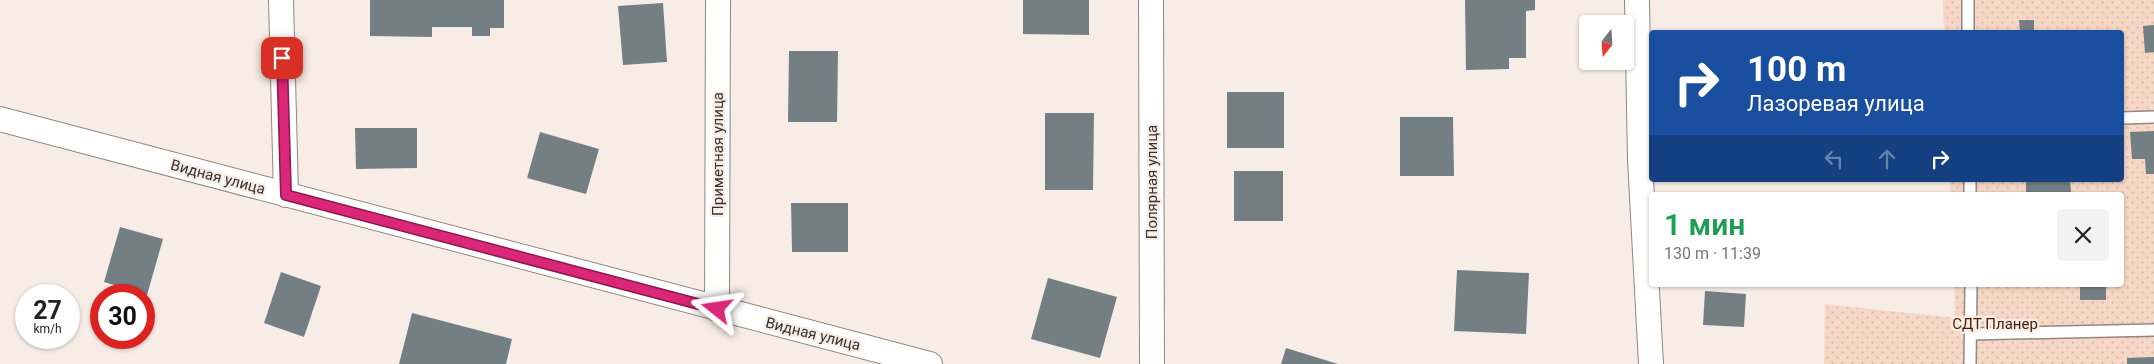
<!DOCTYPE html>
<html lang="ru">
<head>
<meta charset="utf-8">
<style>
  body { margin:0; font-family:Roboto,sans-serif; background:#f2f2f2; color:#222; height:100vh; display:flex; flex-direction:column; font-size:19px; white-space:nowrap }
  * { box-sizing:border-box; margin:0 }
  p { font-size:16px; color:#767676 }
  .icon { flex:none; width:28px; height:28px; fill:none; stroke:currentColor; stroke-width:2; stroke-linecap:round; stroke-linejoin:round }
  .map { position:relative; flex:1; overflow:hidden }
  .panel { position:absolute; left:1649px; top:192px; width:475px; height:95px; display:flex; flex-direction:column; background:#fff; border-radius:5px; box-shadow:0 1px 4px #0004 }
  .panel>* { flex:none }
  .top-card { position:absolute; left:1649px; top:30px; width:475px; height:152px; border-radius:5px; box-shadow:0 1px 4px #0004; background:#1a4fa0; color:#fff; overflow:hidden }
  .needle { width:32px; rotate:197deg }
  .controls { position:absolute; left:1579px; top:15px; display:grid; gap:10px }
  .controls a { display:grid; place-items:center; width:55px; height:55px; border-radius:5px; background:#fff; box-shadow:0 1px 4px #0004; font-size:25px }
  .speed { position:absolute; left:15px; top:284px; display:flex; gap:10px; font-size:25px; font-weight:700; text-align:center }
  .speed>* { display:grid; place-content:center; width:65px; height:65px; border-radius:50%; background:#fff; box-shadow:0 1px 4px #0004; line-height:1 }
  .speed small { font-size:12px; font-weight:400 }
  .speed .limit { border:8px solid #d22; background:#fff; color:#111 }
  .pin { position:absolute; display:grid; place-items:center; width:42px; height:42px; color:#fff; margin:-21px; border-radius:10px; box-shadow:0 2px 8px #0006 }
  .me { position:absolute; width:55px; margin:-28px; rotate:285deg; stroke-linejoin:round; filter:drop-shadow(0 0 4px #0008) }
  .turn { display:flex; align-items:center; gap:18px; height:105px; padding:0 15px; font-size:22px }
  .turn .icon { width:65px; height:65px; stroke-width:2.5 }
  .turn b { display:block; font-size:35px; line-height:42px }
  .lanes { display:flex; align-items:center; height:48px; padding:0 15px; background:#0003; justify-content:center; gap:25px; direction:ltr }
  .lanes .off { opacity:.35 }
  .round { display:grid; place-items:center; flex:none; width:52px; height:52px; border-radius:5px; background:#f2f2f2 }
  .head { display:flex; align-items:center; justify-content:space-between; height:85px; padding:0 15px }
  h1 { font-size:30px; font-weight:600; line-height:38px; color:#1e9e55 }
  .map>svg:first-child { display:block }
  .park { fill:url(#park-dots) }
  .building { fill:#737f83 }
  .lines { fill:none; stroke-linecap:round; stroke-linejoin:round }
  .lane-casing { stroke:#928781; stroke-width:14 }
  .street-casing { stroke:#928781; stroke-width:26 }
  .lane { stroke:#fff; stroke-width:11 }
  .street { stroke:#fff; stroke-width:24 }
  .route-casing { stroke:#8e194d; stroke-width:12 }
  .route { stroke:#db2777; stroke-width:9 }
  .labels { text-anchor:middle; stroke-width:4.5; stroke-linejoin:round; paint-order:stroke }
  .street-label { font-size:15px; fill:#373330; stroke:#f8ede6 }
  .park-label { font-size:15px; fill:#491d00; stroke:#f8ede6 }
</style>
</head>
<body>
<div class="map">
<svg width="2154" height="364" viewBox="0 0 2154 364">
  <defs>
    <pattern id="park-dots" width="8" height="8" patternUnits="userSpaceOnUse" patternTransform="scale(1.25)"><rect width="8" height="8" fill="#f6d7c6"/><path d="M2 2h.1M6 6h.1" fill="none" stroke="#d4b9aa" stroke-width="1.8" stroke-linecap="round"/></pattern>
  </defs>
  <rect width="100%" height="100%" fill="#f8ede6"/>
  <path class="park" d="M1943,0H2154V364H1824L1825,304L1955,318L1954,285H2121V195H1950V180H2121V32H1944Z"/>
  <path class="building" d="M370,0H504V28H490V36H472V27H432V37L370,36Z
    M1023,0H1089V35L1023,34Z
    M1465,0H1535V10L1526,11V58H1509V69L1466,70Z
    M663,3L667,62L623,65L618,6Z
    M2019,20H2034V32H2020Z
    M2154,25V52L2145,53L2143,26Z
    M789,51H838L837,122H788Z
    M1227,92H1284V148H1227Z
    M1045,113H1094L1093,190H1045Z
    M1400,117H1453L1454,176H1400Z
    M355,128H417V168L356,169Z
    M2154,131V174H2146L2145,159H2132L2130,132Z
    M540,132L599,149L586,194L527,178Z
    M1234,171H1283V221H1234Z
    M2026,180H2070L2071,192L2026,193Z
    M791,203H848V252H792Z
    M120,227L163,239L147,295L104,282Z
    M1457,270L1529,273L1526,334L1454,331Z
    M281,272L321,286L304,337L264,323Z
    M1048,278L1117,297L1100,358L1031,339Z
    M2080,285H2106V300H2080Z
    M1705,291L1746,294L1744,327L1703,325Z
    M412,313L512,339L506,364H399Z
    M1286,348L1338,364H1281Z
    M2154,357V364H2127V358Z"/>
  <g class="lines">
    <g class="lane-casing">
      <path id="lane" d="M1968,0V32
        M2121,118L2154,117
        M1970,180V195
        M1971,334L2154,330
        M1970,364L1971,285"/>
    </g>
    <g class="street-casing">
      <path id="street" d="M281,0L286,195
        M1151,0L1152,364
        M1637,0L1640,160L1651,364
        M0,119L930,364
        M717,309L718,0"/>
    </g>
    <use href="#lane" class="lane"/>
    <use href="#street" class="street"/>
  </g>
  <g class="lines">
    <g class="route-casing">
      <path id="route" d="M282,58L286,195L717,309"/>
    </g>
    <use href="#route" class="route"/>
  </g>
  <g class="labels">
    <g class="street-label">
      <text transform="translate(718 154) rotate(-90)" y="5">Приметная улица</text>
      <text transform="translate(218 177) rotate(15)" y="5">Видная улица</text>
      <text transform="translate(1152 182) rotate(-90)" y="5">Полярная улица</text>
      <text transform="translate(813 334) rotate(14)" y="5">Видная улица</text>
    </g>
    <g class="park-label">
      <text x="1995" y="329">СДТ Планер</text>
    </g>
  </g>
</svg>
<div class="controls">
<a><svg class="needle" viewBox="-14 -14 28 28"><path d="M0-13l5 13h-10z" fill="#e53935"/><path d="M0 13l5-13h-10z" fill="#767676"/></svg></a>
</div>
<div class="speed"><div>27<small>km/h</small></div><div class="limit">30</div></div>
<div class="pin" style="left:282px;top:58px;background:#d93025"><svg class="icon" aria-label="arrive" viewBox="0 0 24 24"><path d="M6 21V4h12l-3 4 3 4H6"/></svg></div>
<svg class="me" style="left:717px;top:309px" viewBox="-20 -20 40 40"><path d="M0-17L14 15 0 8-14 15z" fill="#db2777" stroke="#fff" stroke-width="4"/></svg>
<div class="top-card">
<div class="turn"><svg class="icon" aria-label="right" viewBox="0 0 24 24"><path d="M7 20v-9h11M14 6l5 5-5 5"/></svg><div><b>100 m</b>Лазоревая улица</div></div>
<div class="lanes"><svg class="icon off" aria-label="left" viewBox="0 0 24 24"><path d="M17 20v-9H6M10 6l-5 5 5 5"/></svg><svg class="icon off" aria-label="ahead" viewBox="0 0 24 24"><path d="M12 20V5M6 11l6-6 6 6"/></svg><svg class="icon" aria-label="right" viewBox="0 0 24 24"><path d="M7 20v-9h11M14 6l5 5-5 5"/></svg></div>
</div>
<section class="panel">
<div class="head"><div><h1>1 мин</h1><p>130 m · 11:39</p></div><a class="round"><svg class="icon" aria-label="close" viewBox="0 0 24 24"><path d="M6 6l12 12M18 6L6 18"/></svg></a></div>
</section>
</div>
</body>
</html>
